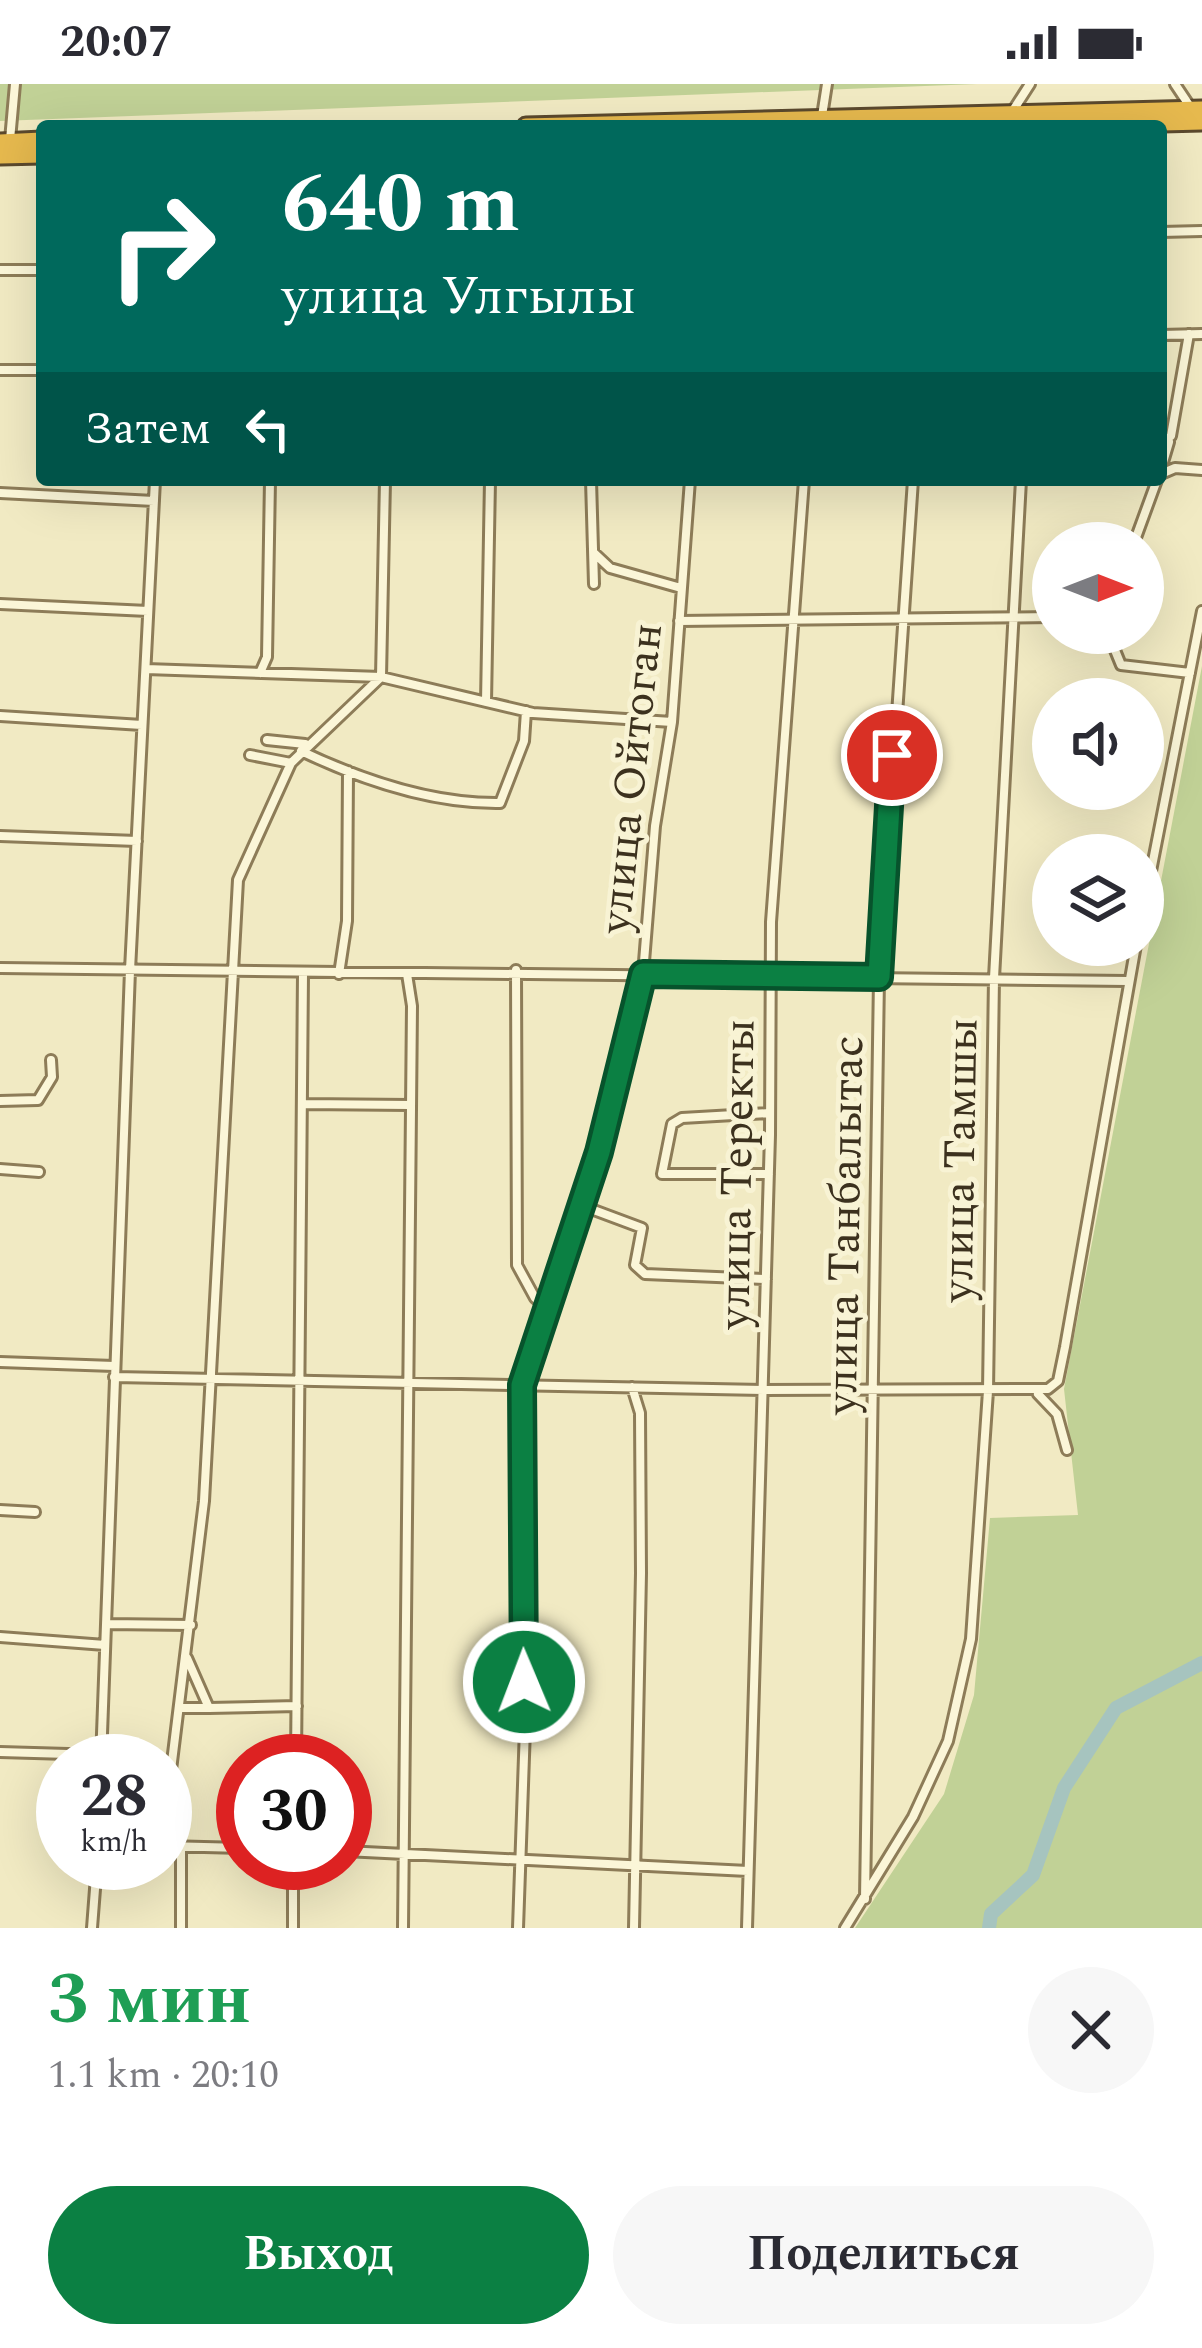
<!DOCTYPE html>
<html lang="ru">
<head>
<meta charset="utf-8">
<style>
  body { margin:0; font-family:Spectral,serif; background:#f7f7f7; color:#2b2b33; height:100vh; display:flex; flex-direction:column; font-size:45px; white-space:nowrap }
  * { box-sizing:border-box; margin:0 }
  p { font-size:39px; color:#7c7c81 }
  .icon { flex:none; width:66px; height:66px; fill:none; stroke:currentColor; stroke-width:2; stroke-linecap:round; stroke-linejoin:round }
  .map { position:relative; height:1844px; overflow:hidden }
  .details { display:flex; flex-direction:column; background:#fff; flex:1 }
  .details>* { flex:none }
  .hud { position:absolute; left:36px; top:36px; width:1131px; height:366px; border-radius:12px; box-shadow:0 12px 48px #0002; background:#00695c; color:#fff; overflow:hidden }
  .needle { width:78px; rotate:90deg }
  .buttons { position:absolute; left:1032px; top:438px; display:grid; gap:24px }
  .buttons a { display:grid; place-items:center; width:132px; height:132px; border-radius:50%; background:#fff; box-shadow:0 12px 48px #0002; font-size:60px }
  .speed { position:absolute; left:36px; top:1650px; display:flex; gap:24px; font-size:60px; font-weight:700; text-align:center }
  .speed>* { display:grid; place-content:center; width:156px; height:156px; border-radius:50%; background:#fff; box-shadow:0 12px 48px #0002; line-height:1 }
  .speed small { font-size:30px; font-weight:400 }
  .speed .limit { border:18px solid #d22; background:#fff; color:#111 }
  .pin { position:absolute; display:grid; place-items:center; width:102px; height:102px; color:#fff; margin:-51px; border:6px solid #fff; border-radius:50%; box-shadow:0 3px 12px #0007 }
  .me { position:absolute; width:132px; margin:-66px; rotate:359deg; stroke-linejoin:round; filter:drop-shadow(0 0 9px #0008) }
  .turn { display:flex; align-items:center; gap:42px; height:252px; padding:0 48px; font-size:54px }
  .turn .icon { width:156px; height:156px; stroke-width:2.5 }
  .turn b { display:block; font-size:84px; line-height:102px }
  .then { display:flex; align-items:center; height:114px; padding:0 48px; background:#0003; gap:24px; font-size:45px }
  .round { display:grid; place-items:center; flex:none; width:126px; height:126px; border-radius:63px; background:#f7f7f7 }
  .summary { display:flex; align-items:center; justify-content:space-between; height:204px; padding:0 48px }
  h1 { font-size:72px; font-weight:700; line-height:90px; color:#1e9e55 }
  .primary-button { display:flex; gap:24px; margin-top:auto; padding:24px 48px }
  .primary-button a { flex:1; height:138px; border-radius:72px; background:#0b8043; color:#fff; font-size:48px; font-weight:700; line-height:138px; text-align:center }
  .primary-button a+a { background:#f7f7f7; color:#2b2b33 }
  .status { display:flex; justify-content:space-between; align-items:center; height:84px; padding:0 60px; background:#fff; direction:ltr }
  .status svg { height:33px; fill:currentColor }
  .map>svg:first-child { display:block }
  .green { fill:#c1d196 }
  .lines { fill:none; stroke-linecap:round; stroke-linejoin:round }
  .river { stroke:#a6c4bf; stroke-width:14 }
  .street-casing { stroke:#8d7c58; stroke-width:14 }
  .highway-casing { stroke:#5b492d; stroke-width:21 }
  .street { stroke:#fbf6d8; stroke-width:8 }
  .highway { stroke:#e6b94e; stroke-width:15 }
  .route-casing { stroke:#07532c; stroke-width:30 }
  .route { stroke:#0b8043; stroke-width:21 }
  .labels { text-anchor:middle; stroke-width:10; stroke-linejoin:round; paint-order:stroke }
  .street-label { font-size:45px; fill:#3c311e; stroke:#f8f3d4 }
</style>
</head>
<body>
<div class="status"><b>20:07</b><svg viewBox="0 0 49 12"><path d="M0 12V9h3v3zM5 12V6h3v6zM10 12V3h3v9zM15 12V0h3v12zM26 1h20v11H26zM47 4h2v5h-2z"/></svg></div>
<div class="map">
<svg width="1202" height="1844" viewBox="0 0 1202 1844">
  <rect width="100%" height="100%" fill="#f1eac3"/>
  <path class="green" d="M0,0H977L0,37Z
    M1202,582V1844H855L944,1710L974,1611L990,1434L1078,1431L1064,1305Z"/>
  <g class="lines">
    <path class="river" d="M989,1844L991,1830L1033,1791L1064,1704L1116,1624L1202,1579"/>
    <g class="street-casing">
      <path id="street" d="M1175,0L1191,24
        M1012,28L1030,0
        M822,32L827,0
        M10,56L15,0
        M1161,148L1202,147
        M0,186H42
        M1161,251L1202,250
        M0,286H42
        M1161,358L1171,352L1189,250
        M1161,385L1169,358
        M1161,390L1175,384L1202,386
        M591,396L594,500
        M0,409L154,417
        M1134,459L1157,396
        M594,469L610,484L681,504
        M0,520L148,527
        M679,537L1053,533
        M1108,549L1121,581L1190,589
        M146,585L381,593L533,629L672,638
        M260,589L267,573L270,396
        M486,618L490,396
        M0,632L142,641
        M267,656L305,660
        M301,667C362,696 432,720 500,719L524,657L526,627
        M250,671L291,679
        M0,752L137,757
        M1143,828L1202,527
        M0,884L1128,897
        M516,886L517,1181L535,1214L549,1226
        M339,890L347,837L348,687
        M0,1017L38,1016L52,993L51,976
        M303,1020L410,1021
        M0,1085L39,1088
        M769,1090H662L672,1040L682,1034L770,1029
        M583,1122L642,1144L635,1181L645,1190L766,1195
        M0,1278L114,1282
        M114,1293L763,1306L1048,1305L1058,1297L1065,1263L1136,861
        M632,1303L640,1329L641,1489L634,1844
        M1038,1310L1057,1330L1067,1366
        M0,1426L35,1428
        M106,1540L191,1541
        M0,1553L105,1561
        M187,1574L209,1624L297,1622
        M181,1624H209
        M0,1668L102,1671
        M101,1677L130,886L155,396
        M296,1677L303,890
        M165,1735L204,1417L238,796L291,679L381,593L385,396
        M165,1752L181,1762V1844
        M165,1762L243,1764
        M345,1767L748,1787
        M865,1815L879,894L913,396
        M92,1844L97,1779
        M293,1844V1779
        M403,1844L412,922L407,890
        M518,1844L525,1644L522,1301L599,1068L643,890L655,742L672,638L690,396
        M747,1844L770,1051L771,838L804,396
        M845,1844L913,1733L948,1657L971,1555L988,1307L994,894L1021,396"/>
    </g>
    <g class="highway-casing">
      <path id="highway" d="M526,42L1202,25
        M1044,42L1202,38
        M0,58L42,56
        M0,72L42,71"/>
    </g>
    <use href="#street" class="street"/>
    <use href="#highway" class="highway"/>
  </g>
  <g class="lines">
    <g class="route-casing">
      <path id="route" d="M524,1598L522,1301L599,1068L643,890L879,893L892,671"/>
    </g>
    <use href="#route" class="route"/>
  </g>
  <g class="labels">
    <g class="street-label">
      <text transform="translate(629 694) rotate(-84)" y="16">улица Ойтоган</text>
      <text transform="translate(958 1076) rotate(-89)" y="16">улица Тамшы</text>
      <text transform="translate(735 1090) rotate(-89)" y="16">улица Теректы</text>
      <text transform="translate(843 1141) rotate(-89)" y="16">улица Танбалытас</text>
    </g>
  </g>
</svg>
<div class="buttons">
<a><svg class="needle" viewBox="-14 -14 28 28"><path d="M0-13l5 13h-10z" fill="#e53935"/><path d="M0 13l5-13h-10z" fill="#7c7c81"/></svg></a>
<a><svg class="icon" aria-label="sound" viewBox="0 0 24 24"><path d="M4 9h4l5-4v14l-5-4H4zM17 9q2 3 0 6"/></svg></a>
<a><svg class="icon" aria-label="layers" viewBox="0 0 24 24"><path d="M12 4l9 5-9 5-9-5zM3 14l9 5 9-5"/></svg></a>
</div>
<div class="speed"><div>28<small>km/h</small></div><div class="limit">30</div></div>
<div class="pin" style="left:892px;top:671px;background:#d93025"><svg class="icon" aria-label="arrive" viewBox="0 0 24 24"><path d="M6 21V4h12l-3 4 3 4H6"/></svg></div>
<svg class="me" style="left:524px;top:1598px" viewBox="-20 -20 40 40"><circle r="17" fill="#0b8043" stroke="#fff" stroke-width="3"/><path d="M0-11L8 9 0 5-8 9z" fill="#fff"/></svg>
<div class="hud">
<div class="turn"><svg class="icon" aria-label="right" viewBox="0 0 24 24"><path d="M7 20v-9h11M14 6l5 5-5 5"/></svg><div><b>640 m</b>улица Улгылы</div></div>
<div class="then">Затем<svg class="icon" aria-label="left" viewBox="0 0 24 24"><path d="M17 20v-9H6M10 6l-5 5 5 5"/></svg></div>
</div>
</div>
<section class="details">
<div class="summary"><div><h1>3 мин</h1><p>1.1 km · 20:10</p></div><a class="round"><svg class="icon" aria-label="close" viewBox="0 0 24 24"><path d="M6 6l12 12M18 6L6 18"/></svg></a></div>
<div class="primary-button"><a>Выход</a><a>Поделиться</a></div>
</section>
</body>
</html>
